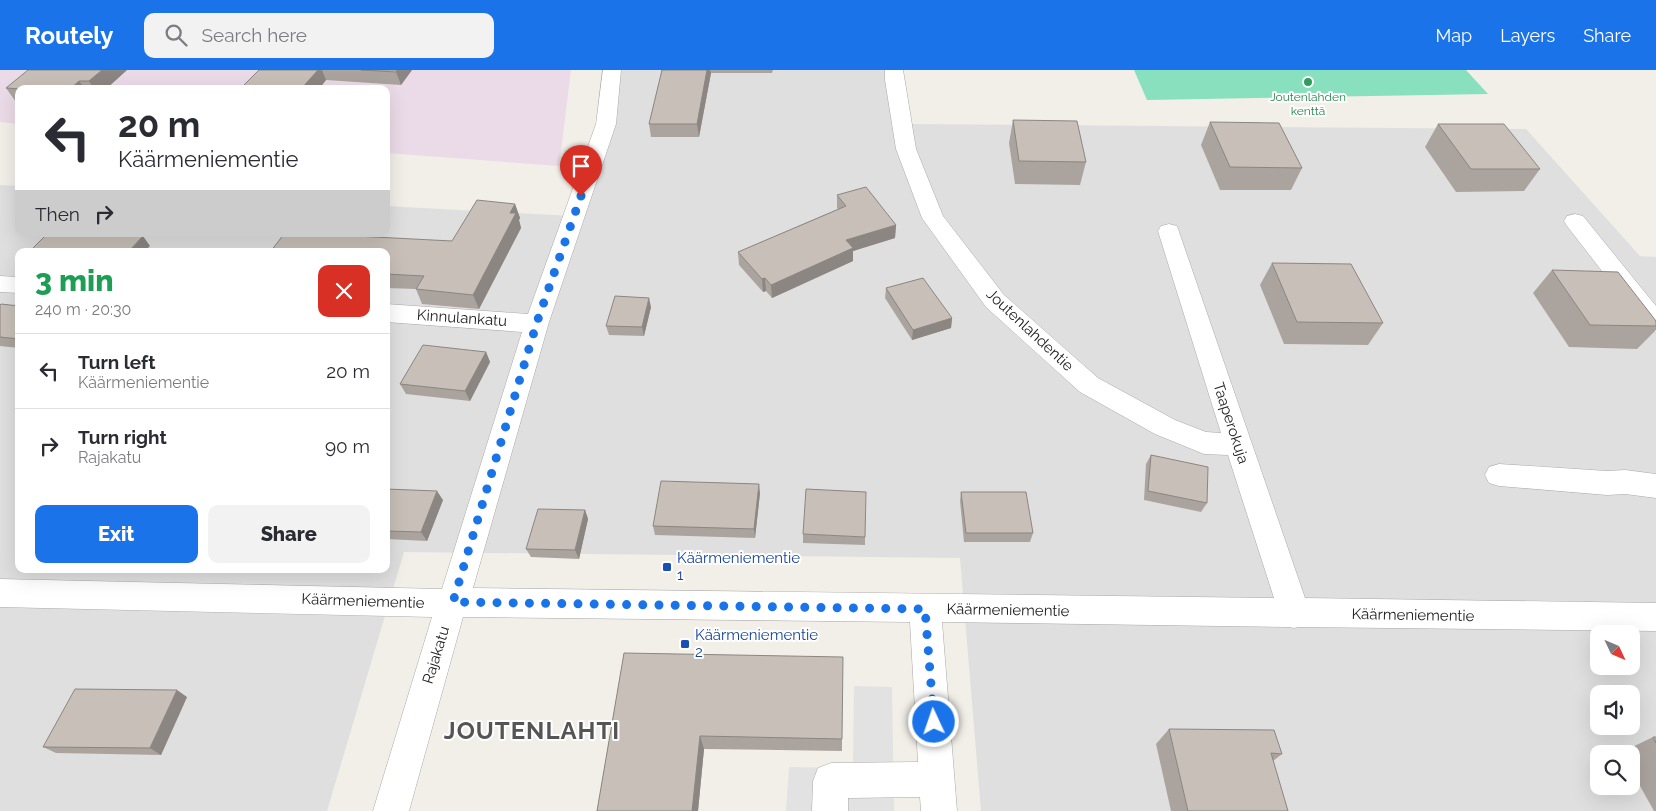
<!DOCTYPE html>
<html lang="en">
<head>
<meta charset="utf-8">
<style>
  body { margin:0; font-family:Raleway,sans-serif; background:#f2f2f3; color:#2b2b33; height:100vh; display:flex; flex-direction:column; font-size:19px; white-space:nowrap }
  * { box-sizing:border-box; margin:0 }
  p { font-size:16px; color:#7c7c81 }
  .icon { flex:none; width:28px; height:28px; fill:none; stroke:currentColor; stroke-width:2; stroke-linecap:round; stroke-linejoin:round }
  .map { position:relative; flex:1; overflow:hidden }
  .sheet { position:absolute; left:15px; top:178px; width:375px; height:325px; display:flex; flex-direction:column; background:#fff; border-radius:10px; box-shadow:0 5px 20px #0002 }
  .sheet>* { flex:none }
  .top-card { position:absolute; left:15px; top:15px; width:375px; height:152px; border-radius:10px; box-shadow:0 5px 20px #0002; background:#fff; color:#2b2b33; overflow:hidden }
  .needle { width:32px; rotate:134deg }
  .fabs { position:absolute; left:1590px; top:555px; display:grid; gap:10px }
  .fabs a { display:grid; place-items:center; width:50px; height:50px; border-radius:10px; background:#fff; box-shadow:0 5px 20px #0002; font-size:25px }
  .pin { position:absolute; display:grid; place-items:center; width:42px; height:42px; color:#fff; margin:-51px -21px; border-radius:50% 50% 50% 0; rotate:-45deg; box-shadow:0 0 5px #0007 }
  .pin .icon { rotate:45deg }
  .me { position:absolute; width:55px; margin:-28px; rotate:357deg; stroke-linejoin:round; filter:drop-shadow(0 0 4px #0008) }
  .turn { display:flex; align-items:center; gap:18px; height:105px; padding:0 20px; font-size:22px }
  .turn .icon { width:65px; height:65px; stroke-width:2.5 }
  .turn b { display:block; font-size:35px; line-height:42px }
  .then { display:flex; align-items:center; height:48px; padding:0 20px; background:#0003; gap:10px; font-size:19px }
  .round { display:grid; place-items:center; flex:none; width:52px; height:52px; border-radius:10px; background:#f2f2f3 }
  .overview { display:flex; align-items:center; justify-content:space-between; height:85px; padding:0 20px }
  h1 { font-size:30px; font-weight:800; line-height:38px; color:#1e9e55 }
  .primary-button { display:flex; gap:10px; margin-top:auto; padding:10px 20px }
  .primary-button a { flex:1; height:58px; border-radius:10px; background:#1a73e8; color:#fff; font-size:20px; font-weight:800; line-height:58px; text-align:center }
  .primary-button a+a { background:#f2f2f3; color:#2b2b33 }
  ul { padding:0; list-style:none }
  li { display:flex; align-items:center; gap:15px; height:75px; padding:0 20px; border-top:1px solid #e1e1e2 }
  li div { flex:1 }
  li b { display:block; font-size:19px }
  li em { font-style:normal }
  header { display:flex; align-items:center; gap:30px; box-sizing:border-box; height:70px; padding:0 25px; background:#1a73e8; color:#fff }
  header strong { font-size:24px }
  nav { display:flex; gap:28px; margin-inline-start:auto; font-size:18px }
  .search { width:350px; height:45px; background:#f2f2f3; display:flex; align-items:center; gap:12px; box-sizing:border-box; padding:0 18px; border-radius:10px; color:#7c7c81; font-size:19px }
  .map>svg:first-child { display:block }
  .residential { fill:#e0dfdf; fill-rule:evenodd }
  .industrial { fill:#ebdbe8 }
  .pitch { fill:#88e0be }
  .parking { fill:#e2e2e2 }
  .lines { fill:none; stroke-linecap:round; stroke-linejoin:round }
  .minor-casing { stroke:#a9a9a9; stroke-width:1 }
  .minor { fill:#fff; fill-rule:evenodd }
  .wall { fill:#aba49e }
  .shaded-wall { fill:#8b8681 }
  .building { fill:#c7bfb8; stroke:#8b8681 }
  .route { stroke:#1a73e8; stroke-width:9; stroke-dasharray:0 16.2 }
  .leisure-dot { fill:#2e9e5b; stroke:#fff; stroke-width:2 }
  .transit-dot { fill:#1a4fb4; stroke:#fff; stroke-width:2 }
  .labels { text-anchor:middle; stroke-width:4; stroke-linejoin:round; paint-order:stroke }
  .far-leisure-label { font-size:12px; fill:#27864d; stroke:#fff }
  .street-label { font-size:15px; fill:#222; stroke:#fff }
  .transit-label { font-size:15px; fill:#164399; stroke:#fff; text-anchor:start }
  .near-district-label { font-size:24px; font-weight:bold; letter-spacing:1px; fill:#555; stroke:#fff }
</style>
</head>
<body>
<header>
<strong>Routely</strong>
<div class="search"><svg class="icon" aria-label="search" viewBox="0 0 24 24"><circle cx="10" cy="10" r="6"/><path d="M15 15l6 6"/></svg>Search here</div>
<nav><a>Map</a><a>Layers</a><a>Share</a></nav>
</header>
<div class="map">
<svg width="1656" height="741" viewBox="0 0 1656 741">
  <rect width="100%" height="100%" fill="#f2efe9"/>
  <path class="residential" d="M605,0H885L912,54L1526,59L1640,186L1656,187V741H981L960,488L404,482L327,741H0V115L19,116V164H386V136L572,146L588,98ZM19,181H386V499H19ZM1599,564H1631V596H1599ZM1599,624H1631V656H1599ZM1599,684H1631V716H1599Z"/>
  <path class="industrial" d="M0,0H571L559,96L386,83V19H19V54L0,52Z"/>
  <path class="pitch" d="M1134,0H1466L1488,24L1147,30Z"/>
  <path class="parking" d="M854,616L892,617L894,741H786L789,697L853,698Z"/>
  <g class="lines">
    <g class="minor-casing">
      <path id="minor" d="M603,0H621L616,54L549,252L473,518L1274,528L1228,385L1204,384L1155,364L1080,322L986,237L922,148L896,79L885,10V0H903L916,79L943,146L1004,225L1098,308L1175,350L1206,362L1221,363L1158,161L1161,156L1169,154L1177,156L1305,528L1656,533V561L1298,557L1294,558L1289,557L942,552L957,741H921L920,727L848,728V741H812L813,711L818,698L831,693L918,692L910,552L463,547L409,741H373L432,547L0,537V509L442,519L522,262L386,252V234L528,244L596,54Z
        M1575,144L1583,146L1656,236V262L1647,259L1567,156L1564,151L1567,146Z
        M0,206L19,207V223L0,222Z
        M1499,394L1607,401L1625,400L1656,404V428L1625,424L1607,425L1499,416L1489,413L1485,405L1489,397Z"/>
    </g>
    <use href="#minor" class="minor"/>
  </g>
  <path class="wall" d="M127,0L106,19H19V32H16L6,18Z
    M259,0H412L401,15L326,10L319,19H240Z
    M662,0H773L772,3H711L699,67H651L649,54Z
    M1013,50L1086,92L1080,115L1015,114L1009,73Z
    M1210,52L1302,98L1291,120H1220L1201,75Z
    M1438,54L1540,99L1524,121L1456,122L1425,77Z
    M837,125L896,155L895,168L853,181V191L772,228L766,221L763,222L739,195L738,182L838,139L837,138Z
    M515,134L520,148L519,150L521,158L479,239L422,234L416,219L386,218V181L452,171Z
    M1272,193L1383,253L1368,275L1284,274L1260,215Z
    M1552,200L1656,251V260L1637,279L1569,277L1533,223Z
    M886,218L952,248L951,258L912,270L885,228Z
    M0,235L19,236V278L0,276Z
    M651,237L644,266L609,265L606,256Z
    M486,282L490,292L470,331L406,324L400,314Z
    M1151,385L1207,433L1201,442L1144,430L1146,394Z
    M386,419L443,430L427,471L386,469Z
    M961,422L1033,463L1030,472H964L960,431Z
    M760,423L755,468L655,465L653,456Z
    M585,440L588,449L579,489L531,487L526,479Z
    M803,464L865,467V475L803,473Z
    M624,583L842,669V681L704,679L698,741H597Z
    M187,627L161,685L56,683L43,677Z
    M1169,659L1282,684L1273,691L1288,741H1171L1156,674Z
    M1653,667H1656V741H1654L1631,700V684H1623L1622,682Z"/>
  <path class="shaded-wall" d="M102,0H127L106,19H94L89,11Z
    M318,0H322L326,10L319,19H301Z
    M397,0H412L401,15L396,2Z
    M707,0H710L711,3L699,67L697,54Z
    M79,11L85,19H70Z
    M515,134L520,148L519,150L521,158L479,239L473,225L510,143Z
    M896,155L895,168L853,181V191L772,228L771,215L846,170Z
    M143,166L150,176L145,181H129Z
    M765,208L766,221L763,222L762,209Z
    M649,228L651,237L644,266L642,257Z
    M952,248L951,258L912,270L913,260Z
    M486,282L490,292L470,331L465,321Z
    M759,414L760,423L755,468L754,459Z
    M437,421L443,430L427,471L421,462Z
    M585,440L588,449L579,489L575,480Z
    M177,620L187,627L161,685L150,678Z
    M700,666L704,679L698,741H692Z"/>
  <path class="building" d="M28,0H102L89,11H79L70,19H20L6,18Z
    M259,0H318L301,19H240Z
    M361,0H397L396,2Z
    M662,0H707L697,54H649Z
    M1013,50L1077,51L1086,92L1019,91Z
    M1210,52L1279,53L1302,98L1230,97Z
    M1438,54H1504L1540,99H1471Z
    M866,117L896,155L846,170L853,178L771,215L765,208L762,209L738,182L846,136L837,125Z
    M477,130L515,134L510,143H516L473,225L416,219L424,206L386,204V181H271L284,164H316L452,171Z
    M47,164H115L143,166L129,181H30Z
    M1272,193L1351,194L1383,253L1297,252Z
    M1552,200L1618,202L1656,251V256L1590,255Z
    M923,208L952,248L913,260L886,218Z
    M615,226L649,228L642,257L606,256Z
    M1,234L19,236V269L0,267V235Z
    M423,275L486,282L465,321L400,314Z
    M1151,385L1208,397L1207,433L1148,421Z
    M661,411L759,414L754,459L653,456Z
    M386,419L437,421L421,462L386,461Z
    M806,419L866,422L865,467L803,464Z
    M961,422H1026L1033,463H966Z
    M538,439L585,440L575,480L526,479Z
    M624,583L843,587L842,669L700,666L692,741H597Z
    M75,619L177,620L150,678L43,677Z
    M1169,659L1274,660L1282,684L1271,683L1288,741H1188Z
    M1653,667H1656V673Z"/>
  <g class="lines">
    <path class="route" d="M581,126L537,252L453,532L925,539L934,652"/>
  </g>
  <circle class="leisure-dot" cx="1308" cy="12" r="5"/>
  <g class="transit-dot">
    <rect x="662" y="492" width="10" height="10" rx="2.5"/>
    <rect x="680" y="569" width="10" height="10" rx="2.5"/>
  </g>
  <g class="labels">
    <g class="far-leisure-label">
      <text x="1308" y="31">Joutenlahden<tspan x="1308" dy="14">kenttä</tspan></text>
    </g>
    <g class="street-label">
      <text transform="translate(462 248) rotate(4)" y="5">Kinnulankatu</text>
      <text transform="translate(1030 260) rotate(43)" y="5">Joutenlahdentie</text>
      <text transform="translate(1231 353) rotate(72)" y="5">Taaperokuja</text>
      <text transform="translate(363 531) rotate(2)" y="5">Käärmeniementie</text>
      <text transform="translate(1008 540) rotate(1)" y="5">Käärmeniementie</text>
      <text transform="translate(1413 545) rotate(1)" y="5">Käärmeniementie</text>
      <text transform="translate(436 585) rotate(-73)" y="5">Rajakatu</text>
    </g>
    <g class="transit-label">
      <text x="677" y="493">Käärmeniementie<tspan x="677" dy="17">1</tspan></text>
      <text x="695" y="570">Käärmeniementie<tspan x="695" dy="17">2</tspan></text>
    </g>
    <g class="near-district-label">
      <text x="532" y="669">JOUTENLAHTI</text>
    </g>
  </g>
</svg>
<div class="fabs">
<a><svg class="needle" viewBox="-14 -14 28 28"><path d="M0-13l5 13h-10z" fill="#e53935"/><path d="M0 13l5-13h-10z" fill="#7c7c81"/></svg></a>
<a><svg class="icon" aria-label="sound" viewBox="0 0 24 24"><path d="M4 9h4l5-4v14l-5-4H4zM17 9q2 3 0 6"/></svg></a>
<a><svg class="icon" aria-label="search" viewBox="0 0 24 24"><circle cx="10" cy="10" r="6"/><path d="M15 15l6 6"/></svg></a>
</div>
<div class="pin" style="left:581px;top:126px;background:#d93025"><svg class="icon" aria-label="arrive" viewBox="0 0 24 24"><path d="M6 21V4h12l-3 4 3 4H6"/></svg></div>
<svg class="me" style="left:934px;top:652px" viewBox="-20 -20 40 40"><circle r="17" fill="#1a73e8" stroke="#fff" stroke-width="3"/><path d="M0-11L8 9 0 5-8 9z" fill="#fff"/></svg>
<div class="top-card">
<div class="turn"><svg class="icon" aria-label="left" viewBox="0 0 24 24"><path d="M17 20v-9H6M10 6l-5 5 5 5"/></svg><div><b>20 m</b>Käärmeniementie</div></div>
<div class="then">Then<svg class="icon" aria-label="right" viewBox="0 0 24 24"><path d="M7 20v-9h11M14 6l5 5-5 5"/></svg></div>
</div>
<section class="sheet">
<div class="overview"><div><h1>3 min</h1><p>240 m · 20:30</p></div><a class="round" style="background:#d93025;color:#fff"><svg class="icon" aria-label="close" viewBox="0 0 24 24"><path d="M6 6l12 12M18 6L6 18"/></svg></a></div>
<ul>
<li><svg class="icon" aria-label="left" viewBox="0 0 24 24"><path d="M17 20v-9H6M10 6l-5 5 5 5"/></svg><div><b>Turn left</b><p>Käärmeniementie</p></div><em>20 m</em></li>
<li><svg class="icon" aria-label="right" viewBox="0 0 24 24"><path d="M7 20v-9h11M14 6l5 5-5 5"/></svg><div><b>Turn right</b><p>Rajakatu</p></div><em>90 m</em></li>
</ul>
<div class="primary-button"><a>Exit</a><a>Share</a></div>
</section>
</div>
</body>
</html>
